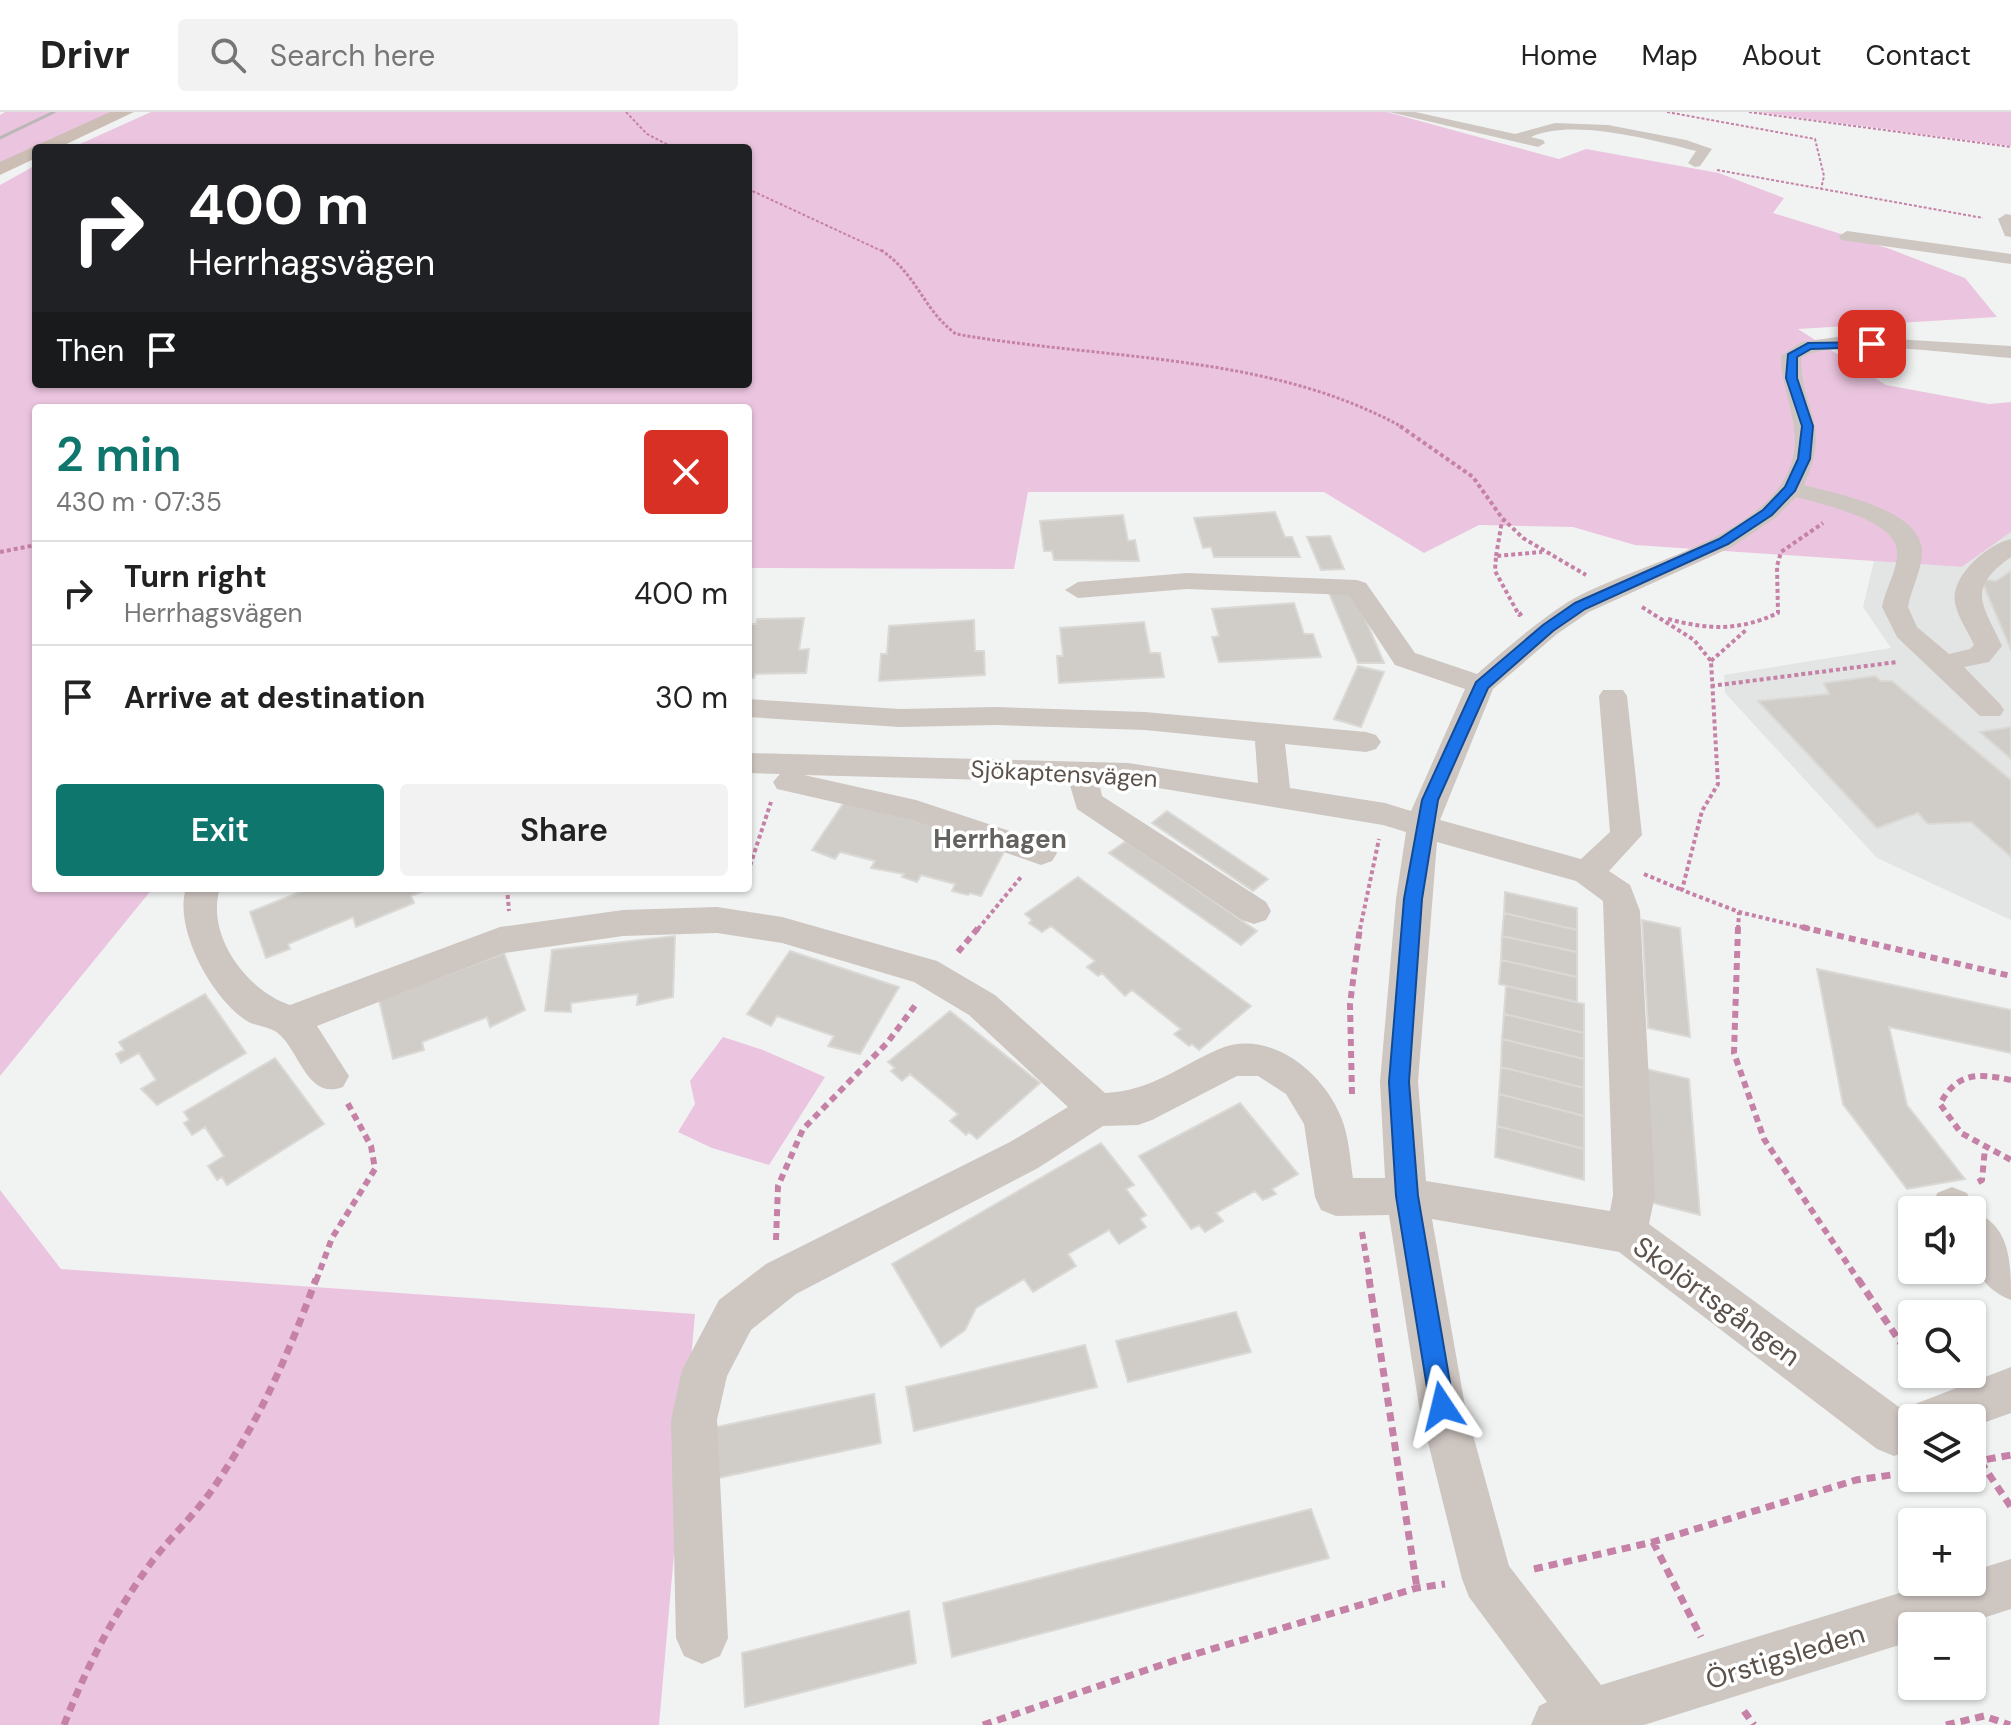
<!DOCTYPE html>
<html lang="en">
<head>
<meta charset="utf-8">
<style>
  body { margin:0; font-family:"DM Sans",sans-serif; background:#f2f2f2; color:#222; height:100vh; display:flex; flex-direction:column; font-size:30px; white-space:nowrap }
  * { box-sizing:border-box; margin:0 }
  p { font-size:26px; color:#767676 }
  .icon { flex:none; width:44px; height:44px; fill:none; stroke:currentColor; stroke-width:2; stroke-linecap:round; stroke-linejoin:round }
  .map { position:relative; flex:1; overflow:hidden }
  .sheet { position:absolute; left:32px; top:292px; width:720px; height:488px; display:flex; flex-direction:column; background:#fff; border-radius:8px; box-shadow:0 2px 6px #0004 }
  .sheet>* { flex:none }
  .guide { position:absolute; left:32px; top:32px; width:720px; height:244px; border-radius:8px; box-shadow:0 2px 6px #0004; background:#202124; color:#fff; overflow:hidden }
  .fabs { position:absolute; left:1898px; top:1084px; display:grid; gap:16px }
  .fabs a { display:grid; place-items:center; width:88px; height:88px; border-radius:8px; background:#fff; box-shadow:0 2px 6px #0004; font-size:40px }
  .pin { position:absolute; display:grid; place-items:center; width:68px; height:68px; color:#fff; margin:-34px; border-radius:16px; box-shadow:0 4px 12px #0006 }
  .me { position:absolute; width:88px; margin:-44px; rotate:350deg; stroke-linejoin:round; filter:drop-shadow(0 0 6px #0008) }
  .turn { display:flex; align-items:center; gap:28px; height:168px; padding:0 24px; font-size:36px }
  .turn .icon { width:104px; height:104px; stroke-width:2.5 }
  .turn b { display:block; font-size:56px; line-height:68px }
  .then { display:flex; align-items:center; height:76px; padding:0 24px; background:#0003; gap:16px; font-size:30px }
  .round { display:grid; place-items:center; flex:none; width:84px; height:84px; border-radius:8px; background:#f2f2f2 }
  .summary { display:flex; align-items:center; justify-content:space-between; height:136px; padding:0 24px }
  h1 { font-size:48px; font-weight:600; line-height:60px; color:#0f766e }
  .cta { display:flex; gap:16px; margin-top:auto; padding:16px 24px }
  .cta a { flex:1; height:92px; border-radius:8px; background:#0f766e; color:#fff; font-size:32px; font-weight:600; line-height:92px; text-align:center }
  .cta a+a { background:#f2f2f2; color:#222 }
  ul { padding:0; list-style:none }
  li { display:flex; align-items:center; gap:24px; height:104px; padding:0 24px; border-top:2px solid #e0e0e0 }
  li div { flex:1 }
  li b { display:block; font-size:30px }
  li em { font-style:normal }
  header { display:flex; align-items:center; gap:48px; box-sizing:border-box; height:112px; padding:0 40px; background:#fff; border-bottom:2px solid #e0e0e0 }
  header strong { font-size:38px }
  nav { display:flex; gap:44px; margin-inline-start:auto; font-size:28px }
  .search { width:560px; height:72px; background:#f2f2f2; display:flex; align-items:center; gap:20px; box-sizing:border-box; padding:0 28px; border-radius:8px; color:#767676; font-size:30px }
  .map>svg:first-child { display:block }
  .education { fill:#e2e5e4 }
  .green { fill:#ebc5df }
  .building { fill:#d0cdc8; stroke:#dbd9d6; stroke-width:2 }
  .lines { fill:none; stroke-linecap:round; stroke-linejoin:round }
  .path-far4 { stroke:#c681a7; stroke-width:2; stroke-dasharray:3 2; stroke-linecap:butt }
  .path-far3 { stroke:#c681a7; stroke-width:3; stroke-dasharray:3 2; stroke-linecap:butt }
  .path-far2 { stroke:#c681a7; stroke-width:4; stroke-dasharray:4 3; stroke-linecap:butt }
  .path-far1 { stroke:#c681a7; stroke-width:6; stroke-dasharray:7 5; stroke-linecap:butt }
  .path { stroke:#c681a7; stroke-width:7; stroke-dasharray:9 6; stroke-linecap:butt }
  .minor { fill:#cec6c1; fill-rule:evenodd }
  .major { fill:#ccbeb4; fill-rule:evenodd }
  .rail { stroke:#bab7b4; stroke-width:3 }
  .route { fill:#1a73e8; stroke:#114b97; stroke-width:2 }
  .labels { text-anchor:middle; stroke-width:7; stroke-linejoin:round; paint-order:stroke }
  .street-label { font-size:24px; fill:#5c524b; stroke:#fff }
  .neighbourhood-label { font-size:26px; font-weight:bold; fill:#65615e; stroke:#fff }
  .near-street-label { font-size:28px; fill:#5c524b; stroke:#fff }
</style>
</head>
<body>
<header>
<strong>Drivr</strong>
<div class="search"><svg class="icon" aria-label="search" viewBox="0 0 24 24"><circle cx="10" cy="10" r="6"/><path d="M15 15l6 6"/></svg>Search here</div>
<nav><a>Home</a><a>Map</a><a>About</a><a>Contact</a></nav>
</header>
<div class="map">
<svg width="2011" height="1613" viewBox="0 0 2011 1613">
  <rect width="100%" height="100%" fill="#f1f3f3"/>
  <path class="education" d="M2011,420V808L1877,746L1725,581L1724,563L1891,536L1863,495L1874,449L1962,455Z"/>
  <path class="green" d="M5,0H114L0,52V3Z
    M151,0H1387L1559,47L1586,37L1719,61L1784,86L1773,101L1890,137L1965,166L1997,205L1798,217L1886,273L1989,292L2011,290V420L1962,455L1635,433L1573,415L1479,413L1424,441L1324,380H1028L1014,457L748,456V296H36V776H153L0,964V73L36,53V272H748V36H71Z
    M1757,0H2011V34Z
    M723,925L763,938L825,965L769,1053L712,1036L678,1020L695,992L690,969Z
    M0,1078L61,1157L695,1202L659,1613H0Z"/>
  <path class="building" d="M1275,400L1285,425H1292L1300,445H1214L1211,435L1203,436L1194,406Z
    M1123,403L1128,429L1135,428L1139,449L1054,448L1052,439H1044L1040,409Z
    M1330,424L1344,457L1321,458L1307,425Z
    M2011,459V538L1981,467L1996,469Z
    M1354,480L1384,551H1358L1329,481Z
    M1294,491L1304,522H1313L1321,545L1219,550L1212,525L1219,524L1212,497Z
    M804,506L799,538L809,537L806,561L755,562L754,566H748V512H756L757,507Z
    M974,508L975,539H984L985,563L879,569L881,542H887L889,514Z
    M1144,510L1150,541H1160L1164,565L1059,571L1057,544H1063L1060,516Z
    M1358,554L1384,560L1361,615L1334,607Z
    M1875,564L1881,569H1892L2011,668V745L1971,710L1928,712L1918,701L1877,716L1758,589L1829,582L1824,571Z
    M2011,615V647L1980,620Z
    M845,689L1008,732L981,784L970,781L968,783L952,779L955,772L921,763L917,770L902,765L904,762L871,756L875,749L840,740L835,747L812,738Z
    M1167,699L1268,767L1253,779L1152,711Z
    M1126,729L1257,819L1241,833L1109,741Z
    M1078,765L1251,894L1199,938L1192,932L1189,934L1174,922L1181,917L1132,878L1125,884L1102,861L1098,864L1087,855L1095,849L1051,814L1042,820L1029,811L1032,808L1025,802Z
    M310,776H431L411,784L414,791L356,815L353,805L288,832L290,837L266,846L250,800Z
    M1505,780L1577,796V818L1504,801Z
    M1504,801L1577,818V840L1502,824Z
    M1642,808L1680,816L1690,925L1648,916Z
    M675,824L673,885L637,893L638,882L571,891V900L545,899L552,838Z
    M1502,824L1577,840V865L1501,848Z
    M790,839L899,875L860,942L828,934L834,924L777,904L771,914L747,902Z
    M504,841L525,898L490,915L487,905L422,930L424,938L393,947L379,888Z
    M1501,848L1577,865V890L1499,872Z
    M1817,857L2011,898V941L1889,915L1907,993L1965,1067L1907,1077L1843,992Z
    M1506,874L1584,892V921L1504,902Z
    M205,882L246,941L157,993L141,977L156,968L139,941L121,951L116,942L124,938L119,930Z
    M950,899L1040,971L977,1027L969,1020L966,1023L950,1009L958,1002L910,962L902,969L891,959L895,956L888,950Z
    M1504,902L1584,921V947L1502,927Z
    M1502,927L1584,947V976L1501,955Z
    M275,946L324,1012L227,1073L222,1065L217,1068L208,1054L224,1044L205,1015L192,1023L184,1011L189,1008L184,1000Z
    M1501,955L1584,976V1004L1499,982Z
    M1646,957L1689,967L1700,1103L1653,1091Z
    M1499,982L1584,1004V1037L1497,1014Z
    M1240,991L1298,1062L1272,1077L1276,1082L1263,1088L1255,1079L1216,1101L1223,1109L1205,1120L1199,1113L1191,1117L1139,1044Z
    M1497,1014L1584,1037V1068L1495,1045Z
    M1101,1031L1134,1073L1126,1077L1146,1103L1140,1107L1146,1115L1119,1132L1109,1118L1068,1142L1076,1154L1033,1180L1024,1167L976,1196L965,1218L941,1235L892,1152Z
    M1236,1200L1251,1240L1128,1270L1116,1229Z
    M1085,1233L1097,1275L914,1319L906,1275Z
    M874,1282L881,1331L718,1366L716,1315Z
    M1311,1397L1329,1446L952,1545L943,1491Z
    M909,1499L916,1551L745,1595L742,1541Z"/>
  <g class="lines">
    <path class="path-far4" d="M626,0L647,22L674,36
      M1667,0L1815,27L1824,64L1821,77
      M1749,0L2011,35
      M1717,58L1983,106
      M748,77L884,140"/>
    <path class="path-far3" d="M881,138C918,163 923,198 956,222C1103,248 1270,241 1404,316"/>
    <path class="path-far2" d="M1400,314L1473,365L1502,406L1523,426L1586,463
      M0,440L36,433
      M1496,444L1502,409
      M1642,495L1694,528L1711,549L1718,672L1702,699L1682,778L1739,800L1810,817
      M1522,501L1519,503L1495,459L1496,444L1542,440
      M1668,507C1709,518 1739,519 1778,501L1777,454L1781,440L1823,411
      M1711,549L1746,518
      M1711,574L1897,550
      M748,760L771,690
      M1644,762L1682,778
      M507,776L509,799
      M978,817L1021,765
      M1360,817L1379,727
      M1738,817L1739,800"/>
    <path class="path-far1" d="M1738,815L1734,941L1764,1027L1859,1169
      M1802,815L2011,864
      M958,840L979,815
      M2011,968C1978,961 1957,960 1940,992L1961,1021L2011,1048
      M1352,982L1350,892L1360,815
      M1978,1070L1982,1068L1985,1036
      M1362,1120L1370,1169
      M776,1128L778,1074L803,1017L887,931L917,891
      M316,1169L332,1126L375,1057L371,1034L347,990"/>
    <path class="path" d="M1369,1167L1417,1476
      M1858,1167L1912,1248
      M1972,1337L2011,1395
      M1972,1350L2011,1343
      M1653,1430L1701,1525
      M1534,1457L1653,1430L1856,1368L1891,1363
      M1744,1599L1754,1613
      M64,1613C87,1553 115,1500 153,1448C172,1424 194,1403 212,1378C259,1310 288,1244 316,1167
      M983,1613L1182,1546L1417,1476L1445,1472
      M1946,1613L1984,1604L2010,1613"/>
    <path class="minor" d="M1389,0H1415L1515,22L1555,11L1608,13L1686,28L1712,37L1700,54L1695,55L1688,51L1696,39C1653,28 1572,6 1531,25L1543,28L1545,31L1538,35Z
      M2006,102L2011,103V125L2005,124L1998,107Z
      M1847,119L2011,142V152L1841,128L1839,124Z
      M1844,224L2011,234V246C1963,243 1838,224 1801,246C1802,304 1832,309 1804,373C1836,382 1922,397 1922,440C1922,458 1911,477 1908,495L1917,515L1949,542L1970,537L1974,533C1968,519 1958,506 1955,491C1950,464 1988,432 2011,427V445C1965,478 1983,492 2002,534L1989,550L1964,555L2000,592L2004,598L2000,604H1980L1897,525L1882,495C1885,477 1898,458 1897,440C1897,408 1821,392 1796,385L1775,406L1732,435L1589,500L1557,522L1493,577L1440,708L1581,747L1610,720L1599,584L1603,578H1623L1627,584L1642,723L1609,759L1630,773L1640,799L1655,1083L1649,1112L1899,1295L1915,1292L2011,1255V1301L1972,1315V1306H1912V1337L1894,1344L1877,1337L1619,1140L1432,1107L1465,1294L1509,1454L1601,1573L1935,1470H1972V1459L2011,1447V1497L1958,1514H1912V1529L1644,1613H1531L1539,1594L1547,1590L1469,1485L1462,1467L1419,1294L1389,1103L1336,1104L1321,1098L1315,1085L1304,1012L1286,982L1258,964H1237L1152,1008L1138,1013L1103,1014L1038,1056L796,1182L751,1218L727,1264L717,1308L728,1526L720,1544L702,1552L684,1544L676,1526L671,1308L682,1258L719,1188L766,1152L1010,1030L1068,995L969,903L914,870L782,831L717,821L623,824L504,841L317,914L349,964L343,975C308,988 301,943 280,923C271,914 257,915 247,909C212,887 173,816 186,776H220C205,823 247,879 290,893L500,815L623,798L717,795L782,805L937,849L995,883L1105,981C1151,979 1178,955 1219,937C1270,916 1323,960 1341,1005C1349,1024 1350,1047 1353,1066H1385L1380,970L1396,787L1406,720L1383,713L1128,671L1099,670L1102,684L1266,790L1271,799L1266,808L1254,812L1242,808L1077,697L1069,670L804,663L916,688L1052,733L1057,741L1052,749L1041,753L913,708L777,677L773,670L780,662L748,661V641L1128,651L1258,671L1255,629L1145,618L996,613L900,615L748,605V587L900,597L996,595L1145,600L1366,620L1376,623L1381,630L1376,637L1366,640L1285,632L1290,676L1385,691L1411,699L1465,577L1395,553L1349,483L1187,477L1078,486L1065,478L1078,470L1187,461L1357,468L1366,471L1415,541L1477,562C1506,537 1535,511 1568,490C1630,452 1774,427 1793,345C1801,310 1781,280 1781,244L1801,230ZM1437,730L1576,769L1603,789L1613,1083L1610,1099L1426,1069L1418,970Z
      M1952,1075L1967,1081L1975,1100C2011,1115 2011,1151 2011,1188C1968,1171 1972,1137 1972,1098H1933L1937,1081Z"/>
    <path class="major" d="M110,0H134L58,36H36V46L0,63V50Z"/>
    <path class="rail" d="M0,26L54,0"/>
  </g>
  <path class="route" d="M1875,230L1872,235L1811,237L1797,245V266L1813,314L1810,347L1795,379L1772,403L1728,432L1585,497L1553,519L1488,576L1438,688L1422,787L1409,970L1418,1084L1454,1294L1451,1303L1442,1306L1433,1303L1430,1294L1396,1084L1389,970L1404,787L1422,688L1476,570L1543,513L1575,491L1719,427L1763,398L1785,375L1798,347L1802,314L1786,266L1788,242L1808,231Z"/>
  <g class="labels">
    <g class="street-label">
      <text transform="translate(1064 662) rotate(3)" y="8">Sjökaptensvägen</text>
    </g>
    <g class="neighbourhood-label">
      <text x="1000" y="736">Herrhagen</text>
    </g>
    <g class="near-street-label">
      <text transform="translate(1717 1189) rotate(36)" y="10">Skolörtsgången</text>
      <text transform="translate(1785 1544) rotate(-17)" y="10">Örstigsleden</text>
    </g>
  </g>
</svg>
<div class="fabs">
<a><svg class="icon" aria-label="sound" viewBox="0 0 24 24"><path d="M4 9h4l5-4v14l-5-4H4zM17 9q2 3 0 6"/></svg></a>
<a><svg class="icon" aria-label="search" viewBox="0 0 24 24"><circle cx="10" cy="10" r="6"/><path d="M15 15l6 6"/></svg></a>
<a><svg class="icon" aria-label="layers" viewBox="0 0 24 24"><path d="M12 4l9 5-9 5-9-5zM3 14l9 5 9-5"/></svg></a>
<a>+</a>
<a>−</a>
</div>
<div class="pin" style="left:1872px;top:232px;background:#d93025"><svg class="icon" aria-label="arrive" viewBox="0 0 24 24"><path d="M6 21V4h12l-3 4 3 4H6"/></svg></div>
<svg class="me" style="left:1442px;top:1294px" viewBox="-20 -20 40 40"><path d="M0-17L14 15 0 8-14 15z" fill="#1a73e8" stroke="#fff" stroke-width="4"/></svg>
<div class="guide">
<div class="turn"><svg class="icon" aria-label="right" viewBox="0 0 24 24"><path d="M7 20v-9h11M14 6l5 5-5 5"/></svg><div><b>400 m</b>Herrhagsvägen</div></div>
<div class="then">Then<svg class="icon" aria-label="arrive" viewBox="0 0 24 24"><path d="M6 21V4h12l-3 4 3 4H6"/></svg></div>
</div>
<section class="sheet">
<div class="summary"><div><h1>2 min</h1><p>430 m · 07:35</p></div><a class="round" style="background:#d93025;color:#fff"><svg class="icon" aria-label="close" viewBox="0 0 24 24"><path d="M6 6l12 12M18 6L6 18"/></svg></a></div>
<ul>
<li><svg class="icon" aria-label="right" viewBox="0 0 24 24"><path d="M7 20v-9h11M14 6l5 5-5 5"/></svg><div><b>Turn right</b><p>Herrhagsvägen</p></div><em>400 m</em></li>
<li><svg class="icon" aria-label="arrive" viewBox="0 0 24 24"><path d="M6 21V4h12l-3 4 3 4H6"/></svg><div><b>Arrive at destination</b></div><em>30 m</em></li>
</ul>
<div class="cta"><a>Exit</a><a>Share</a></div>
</section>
</div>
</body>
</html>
